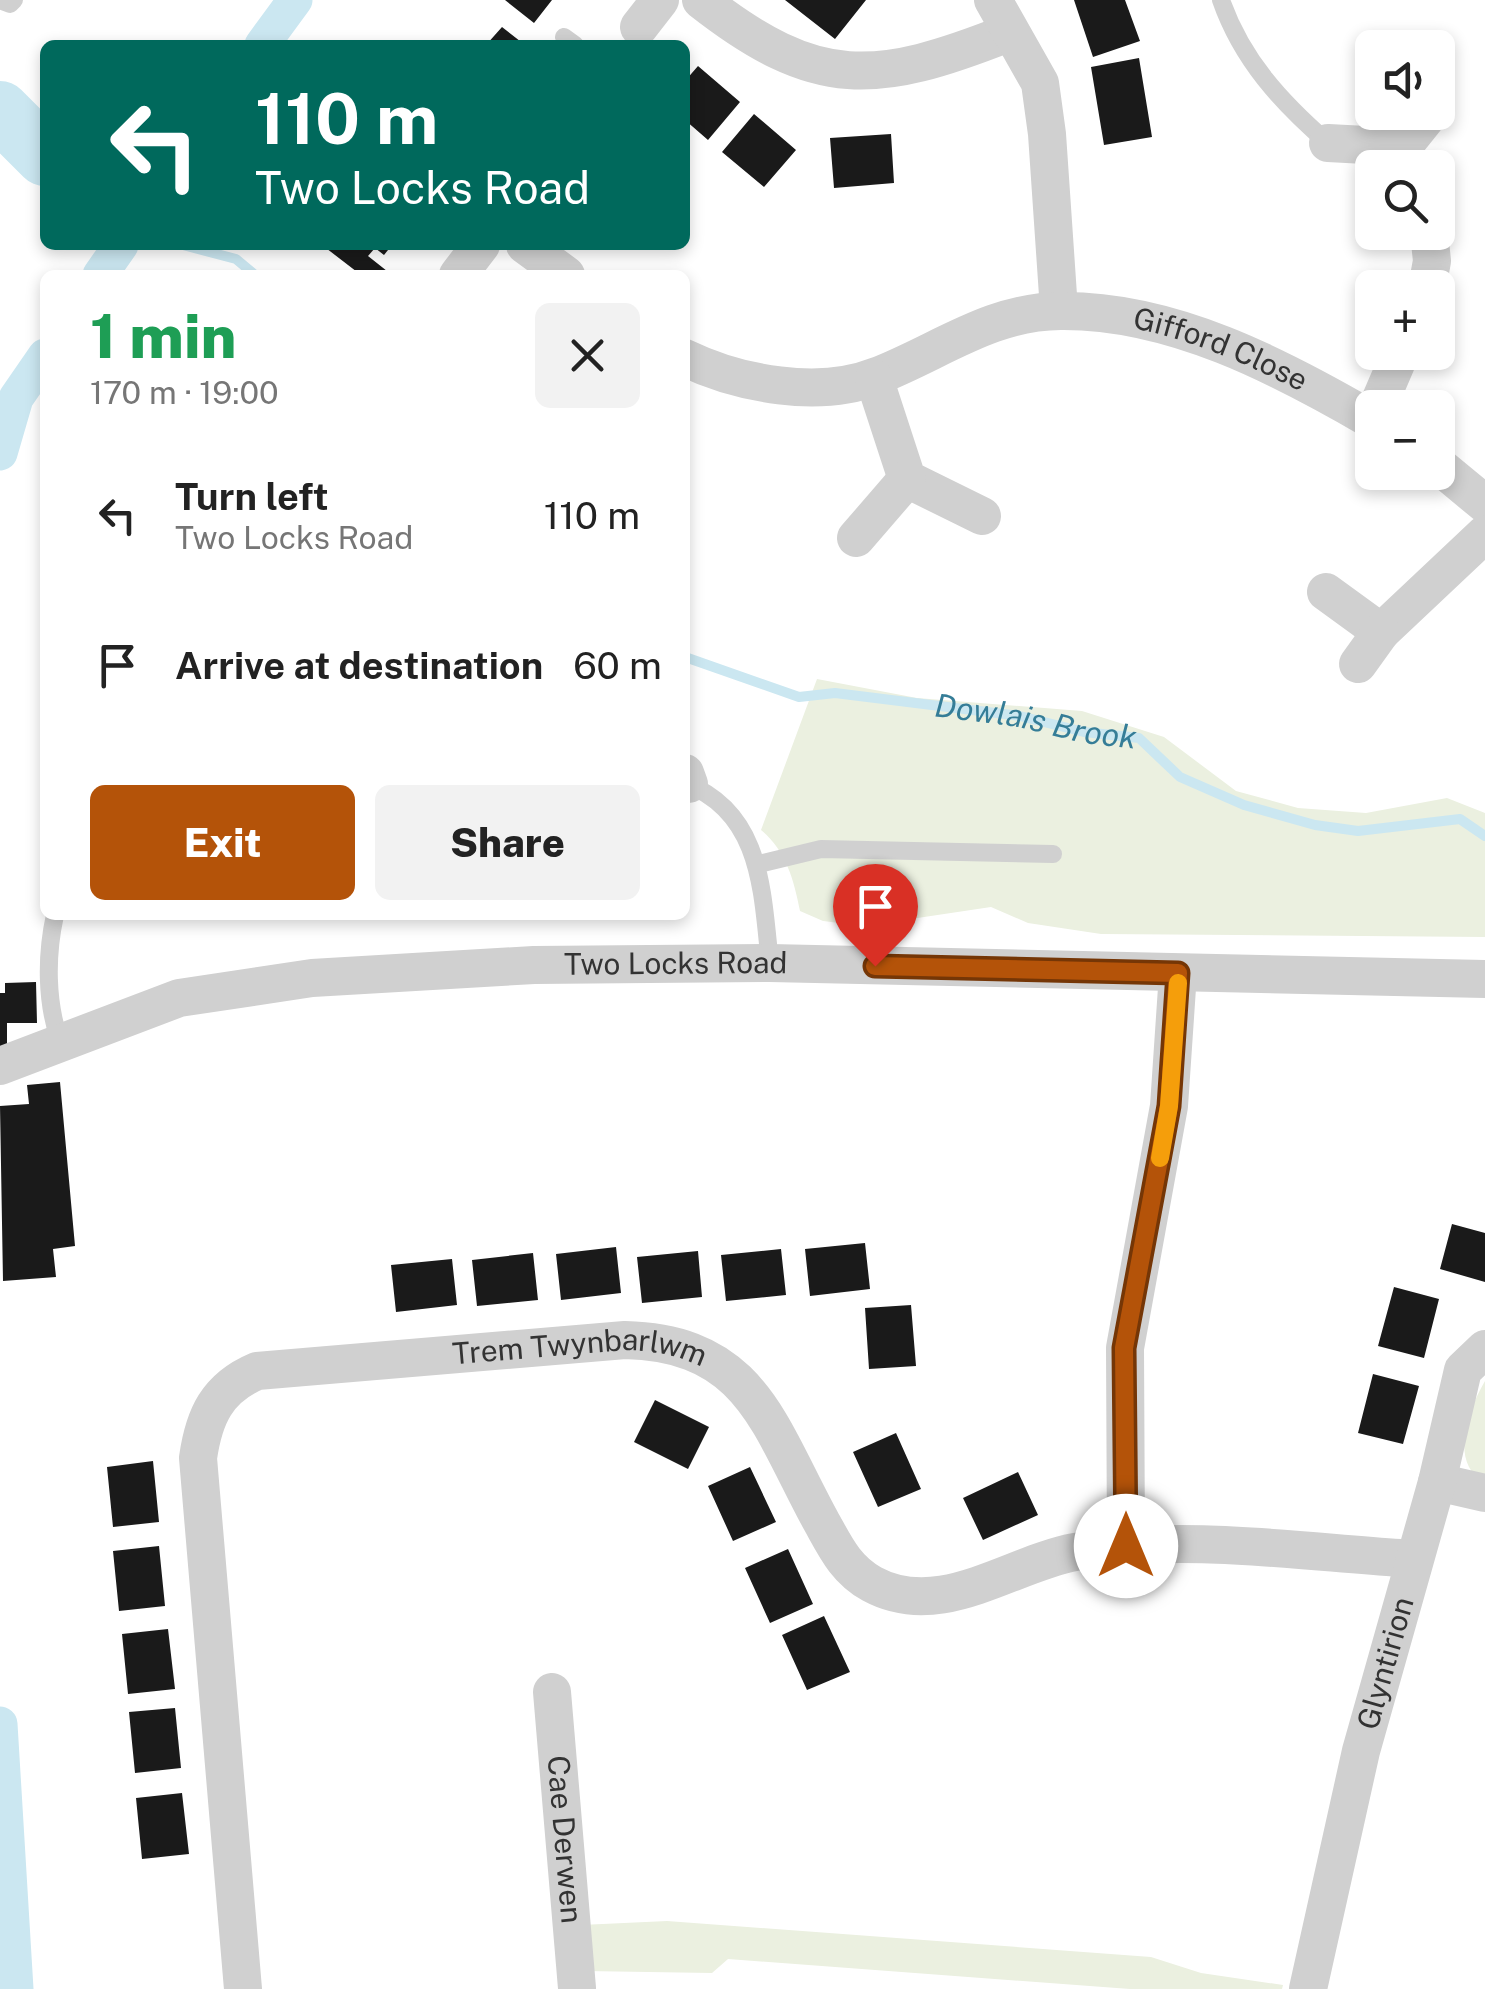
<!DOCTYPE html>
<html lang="en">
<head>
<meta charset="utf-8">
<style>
  body { margin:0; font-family:"Public Sans",sans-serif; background:#f2f2f2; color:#222; height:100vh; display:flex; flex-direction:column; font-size:38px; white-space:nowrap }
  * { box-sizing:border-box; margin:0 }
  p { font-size:32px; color:#767676 }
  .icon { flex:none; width:55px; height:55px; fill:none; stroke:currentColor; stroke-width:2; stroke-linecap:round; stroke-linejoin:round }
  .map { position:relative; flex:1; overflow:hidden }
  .sheet { position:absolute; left:40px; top:270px; width:650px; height:650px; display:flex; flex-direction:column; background:#fff; border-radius:15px; box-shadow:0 5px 15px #0003 }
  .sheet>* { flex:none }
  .guide { position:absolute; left:40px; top:40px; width:650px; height:210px; border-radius:15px; box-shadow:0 5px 15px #0003; background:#00695c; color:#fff; overflow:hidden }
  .tools { position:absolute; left:1355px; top:30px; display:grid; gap:20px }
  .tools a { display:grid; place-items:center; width:100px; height:100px; border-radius:15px; background:#fff; box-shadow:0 5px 15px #0003; font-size:50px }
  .pin { position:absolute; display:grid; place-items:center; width:85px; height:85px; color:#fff; margin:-102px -42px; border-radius:50% 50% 50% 0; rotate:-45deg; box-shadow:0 0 10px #0007 }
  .pin .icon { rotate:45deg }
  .me { position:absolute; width:110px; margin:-55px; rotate:0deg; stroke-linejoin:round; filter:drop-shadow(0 0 8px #0008) }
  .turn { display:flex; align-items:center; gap:35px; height:210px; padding:0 50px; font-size:45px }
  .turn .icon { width:130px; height:130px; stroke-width:2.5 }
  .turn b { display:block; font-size:70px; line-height:85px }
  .round { display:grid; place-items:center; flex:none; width:105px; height:105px; border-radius:15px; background:#f2f2f2 }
  .headline { display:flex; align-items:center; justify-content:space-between; height:170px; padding:0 50px }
  h1 { font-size:60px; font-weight:800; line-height:75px; color:#1e9e55 }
  .button { display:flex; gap:20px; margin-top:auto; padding:20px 50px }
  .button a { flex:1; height:115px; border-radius:15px; background:#b45309; color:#fff; font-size:40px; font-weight:800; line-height:115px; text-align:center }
  .button a+a { background:#f2f2f2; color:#222 }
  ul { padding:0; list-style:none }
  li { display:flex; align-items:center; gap:30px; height:150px; padding:0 50px }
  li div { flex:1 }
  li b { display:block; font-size:38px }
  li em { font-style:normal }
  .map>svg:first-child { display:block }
  .green { fill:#ebf0e0 }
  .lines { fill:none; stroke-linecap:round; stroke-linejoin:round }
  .stream { stroke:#cbe7f1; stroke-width:10 }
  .canal { stroke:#cbe7f1; stroke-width:35 }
  .river { stroke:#cbe7f1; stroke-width:60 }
  .building { fill:#1a1a1a }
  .lane { stroke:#d0d0d0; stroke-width:18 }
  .street { stroke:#d0d0d0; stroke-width:38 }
  .route-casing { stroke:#753606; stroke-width:25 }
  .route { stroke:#b45309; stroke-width:18 }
  .slow { stroke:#f59e0b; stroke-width:18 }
  .labels { text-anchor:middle; stroke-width:10; stroke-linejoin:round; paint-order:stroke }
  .street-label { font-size:30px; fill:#333; stroke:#fff }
  .water-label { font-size:32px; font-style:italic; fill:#357d97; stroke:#fff }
</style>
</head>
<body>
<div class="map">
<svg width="1485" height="1989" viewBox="0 0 1485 1989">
  <rect width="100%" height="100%" fill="#fff"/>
  <path class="green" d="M817,679L917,698L1082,711L1164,737L1236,791L1298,808L1366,813L1447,798L1485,813V937L1101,934L1028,923L991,907L864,926L823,921L800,911C794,880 786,851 761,830Z
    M1485,1381V1483C1449,1463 1467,1412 1485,1381Z
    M667,1921L1151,1957L1201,1973L1283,1985L1282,1989H1130L728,1959L712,1973L584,1971L581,1925Z"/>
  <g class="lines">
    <g class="stream">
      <path d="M183,245L236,259L255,275"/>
      <path id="s1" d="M685,657L799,697L835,693L1020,716L1084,732L1139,738L1180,777L1244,805L1315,825L1358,831L1460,819L1485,836"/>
    </g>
    <path class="canal" d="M262,45L295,0
      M100,275L121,245
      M0,453L16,398L45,356
      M0,1724L16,1989"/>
    <path class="river" d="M0,111L45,156"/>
  </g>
  <path class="building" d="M505,0H552L534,23Z
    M785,0H866L835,39Z
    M1074,0H1125L1140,41L1093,57Z
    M502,27L525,45H486Z
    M1139,58L1152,137L1104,145L1091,67Z
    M698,66L740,102L708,140L685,120V81Z
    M754,114L796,150L764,187L722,152Z
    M891,134L894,183L834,188L830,138Z
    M322,245H392L384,255L375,248L368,256L392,275H361Z
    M36,982L37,1023H7V1048H0V993H5V983Z
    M60,1082L75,1246L53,1249L56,1277L3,1281L0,1106L29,1104L27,1085Z
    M1452,1224L1485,1233V1282L1440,1269Z
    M865,1243L870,1289L810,1296L805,1249Z
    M616,1247L621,1293L561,1300L556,1254Z
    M781,1249L786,1295L726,1301L721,1255Z
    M698,1251L702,1297L642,1303L637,1257Z
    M533,1253L538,1300L477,1306L472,1260Z
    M452,1259L457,1305L396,1312L391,1265Z
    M1394,1287L1439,1299L1424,1358L1378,1346Z
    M911,1305L916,1366L869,1369L865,1308Z
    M1373,1374L1419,1386L1403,1444L1358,1433Z
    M655,1400L709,1427L688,1469L634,1442Z
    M896,1433L921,1489L878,1507L853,1452Z
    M153,1461L159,1522L113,1527L107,1467Z
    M750,1467L776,1522L733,1541L708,1486Z
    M1018,1472L1038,1515L983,1540L963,1498Z
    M159,1546L165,1606L119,1611L113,1551Z
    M788,1549L813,1604L770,1623L745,1568Z
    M824,1616L850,1672L807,1690L782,1635Z
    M168,1629L175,1689L128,1694L122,1634Z
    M175,1708L181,1768L135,1773L129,1712Z
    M182,1793L189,1854L142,1859L136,1798Z"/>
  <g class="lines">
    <path class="lane" d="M0,0L10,4L14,0
      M1221,0C1242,60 1281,102 1328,143
      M564,37L575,45
      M685,783C763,813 762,893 770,963
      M759,864L821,849L1053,854
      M55,915C46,956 46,1002 60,1042"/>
    <g class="street">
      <path d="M701,0C817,91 876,85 1008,33"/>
      <path d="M993,0L1040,83L1047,134L1059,310"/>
      <path d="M639,27L660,0"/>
      <path d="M1328,143L1403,147L1431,112"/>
      <path d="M525,245L566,275"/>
      <path d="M458,275L481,245"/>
      <path d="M1427,288L1432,261L1429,232"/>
      <path id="s2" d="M685,358C739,384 819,399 877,376C939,352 991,311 1061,311C1172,310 1279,366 1372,420"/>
      <path d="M874,378L907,479L982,516"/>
      <path d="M1377,408L1401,352"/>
      <path d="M1438,465L1485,504"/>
      <path d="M856,538L907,479"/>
      <path d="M1326,592L1381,632L1485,534"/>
      <path d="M1358,664L1381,632"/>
      <path d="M685,773L689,784"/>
      <path id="s3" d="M0,1066L179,998L312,978L534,965L770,963L1485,979"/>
      <path d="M1437,1482L1485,1493"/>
      <path d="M1126,1546L1125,1348L1169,1106L1178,973"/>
      <path id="s4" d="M552,1692L577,1988"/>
      <path id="s5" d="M243,1989L198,1458C204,1416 217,1388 257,1371L625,1340C751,1343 768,1424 821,1521C835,1546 845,1569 872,1584C940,1621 1010,1564 1075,1552C1181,1534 1295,1551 1400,1558L1413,1563"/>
      <path id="s6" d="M1308,1989L1361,1751L1437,1482L1463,1370L1485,1349"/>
    </g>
  </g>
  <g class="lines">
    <g class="route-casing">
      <path id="route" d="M875,966L1178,973L1169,1106L1124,1348L1126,1546"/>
    </g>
    <use href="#route" class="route"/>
    <path class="slow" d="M1160,1158L1169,1106L1178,983"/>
  </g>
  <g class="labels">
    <g class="street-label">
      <text dy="10" stroke="none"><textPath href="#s2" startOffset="560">Gifford Close</textPath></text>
      <text dy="10" stroke="none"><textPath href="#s3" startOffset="690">Two Locks Road</textPath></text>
      <text dy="10" stroke="none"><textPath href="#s5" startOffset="968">Trem Twynbarlwm</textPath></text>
      <text dy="10" stroke="none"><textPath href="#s6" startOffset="335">Glyntirion</textPath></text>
      <text dy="10" stroke="none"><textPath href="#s4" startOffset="148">Cae Derwen</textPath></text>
    </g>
    <g class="water-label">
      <text dy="11" stroke="none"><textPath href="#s1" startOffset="360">Dowlais Brook</textPath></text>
    </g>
  </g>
</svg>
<div class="tools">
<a><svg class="icon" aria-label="sound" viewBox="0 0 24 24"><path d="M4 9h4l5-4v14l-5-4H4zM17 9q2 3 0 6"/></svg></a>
<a><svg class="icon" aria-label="search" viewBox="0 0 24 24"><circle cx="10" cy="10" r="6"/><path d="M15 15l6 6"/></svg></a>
<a>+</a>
<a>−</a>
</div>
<div class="pin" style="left:875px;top:966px;background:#d93025"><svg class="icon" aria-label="arrive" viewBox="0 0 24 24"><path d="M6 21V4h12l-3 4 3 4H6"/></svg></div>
<svg class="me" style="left:1126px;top:1546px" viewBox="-20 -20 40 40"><circle r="19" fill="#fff"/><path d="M0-13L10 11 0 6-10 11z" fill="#b45309"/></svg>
<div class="guide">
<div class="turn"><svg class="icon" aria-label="left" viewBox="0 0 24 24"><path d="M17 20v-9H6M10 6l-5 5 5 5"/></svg><div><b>110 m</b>Two Locks Road</div></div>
</div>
<section class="sheet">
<div class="headline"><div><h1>1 min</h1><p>170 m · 19:00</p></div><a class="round"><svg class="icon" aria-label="close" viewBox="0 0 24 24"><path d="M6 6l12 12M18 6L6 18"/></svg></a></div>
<ul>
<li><svg class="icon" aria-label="left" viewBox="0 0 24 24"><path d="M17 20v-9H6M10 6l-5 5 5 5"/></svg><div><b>Turn left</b><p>Two Locks Road</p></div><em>110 m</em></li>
<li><svg class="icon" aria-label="arrive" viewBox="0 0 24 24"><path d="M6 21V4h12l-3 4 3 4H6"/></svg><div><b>Arrive at destination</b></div><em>60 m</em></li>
</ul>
<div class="button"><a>Exit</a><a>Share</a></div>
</section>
</div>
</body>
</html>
